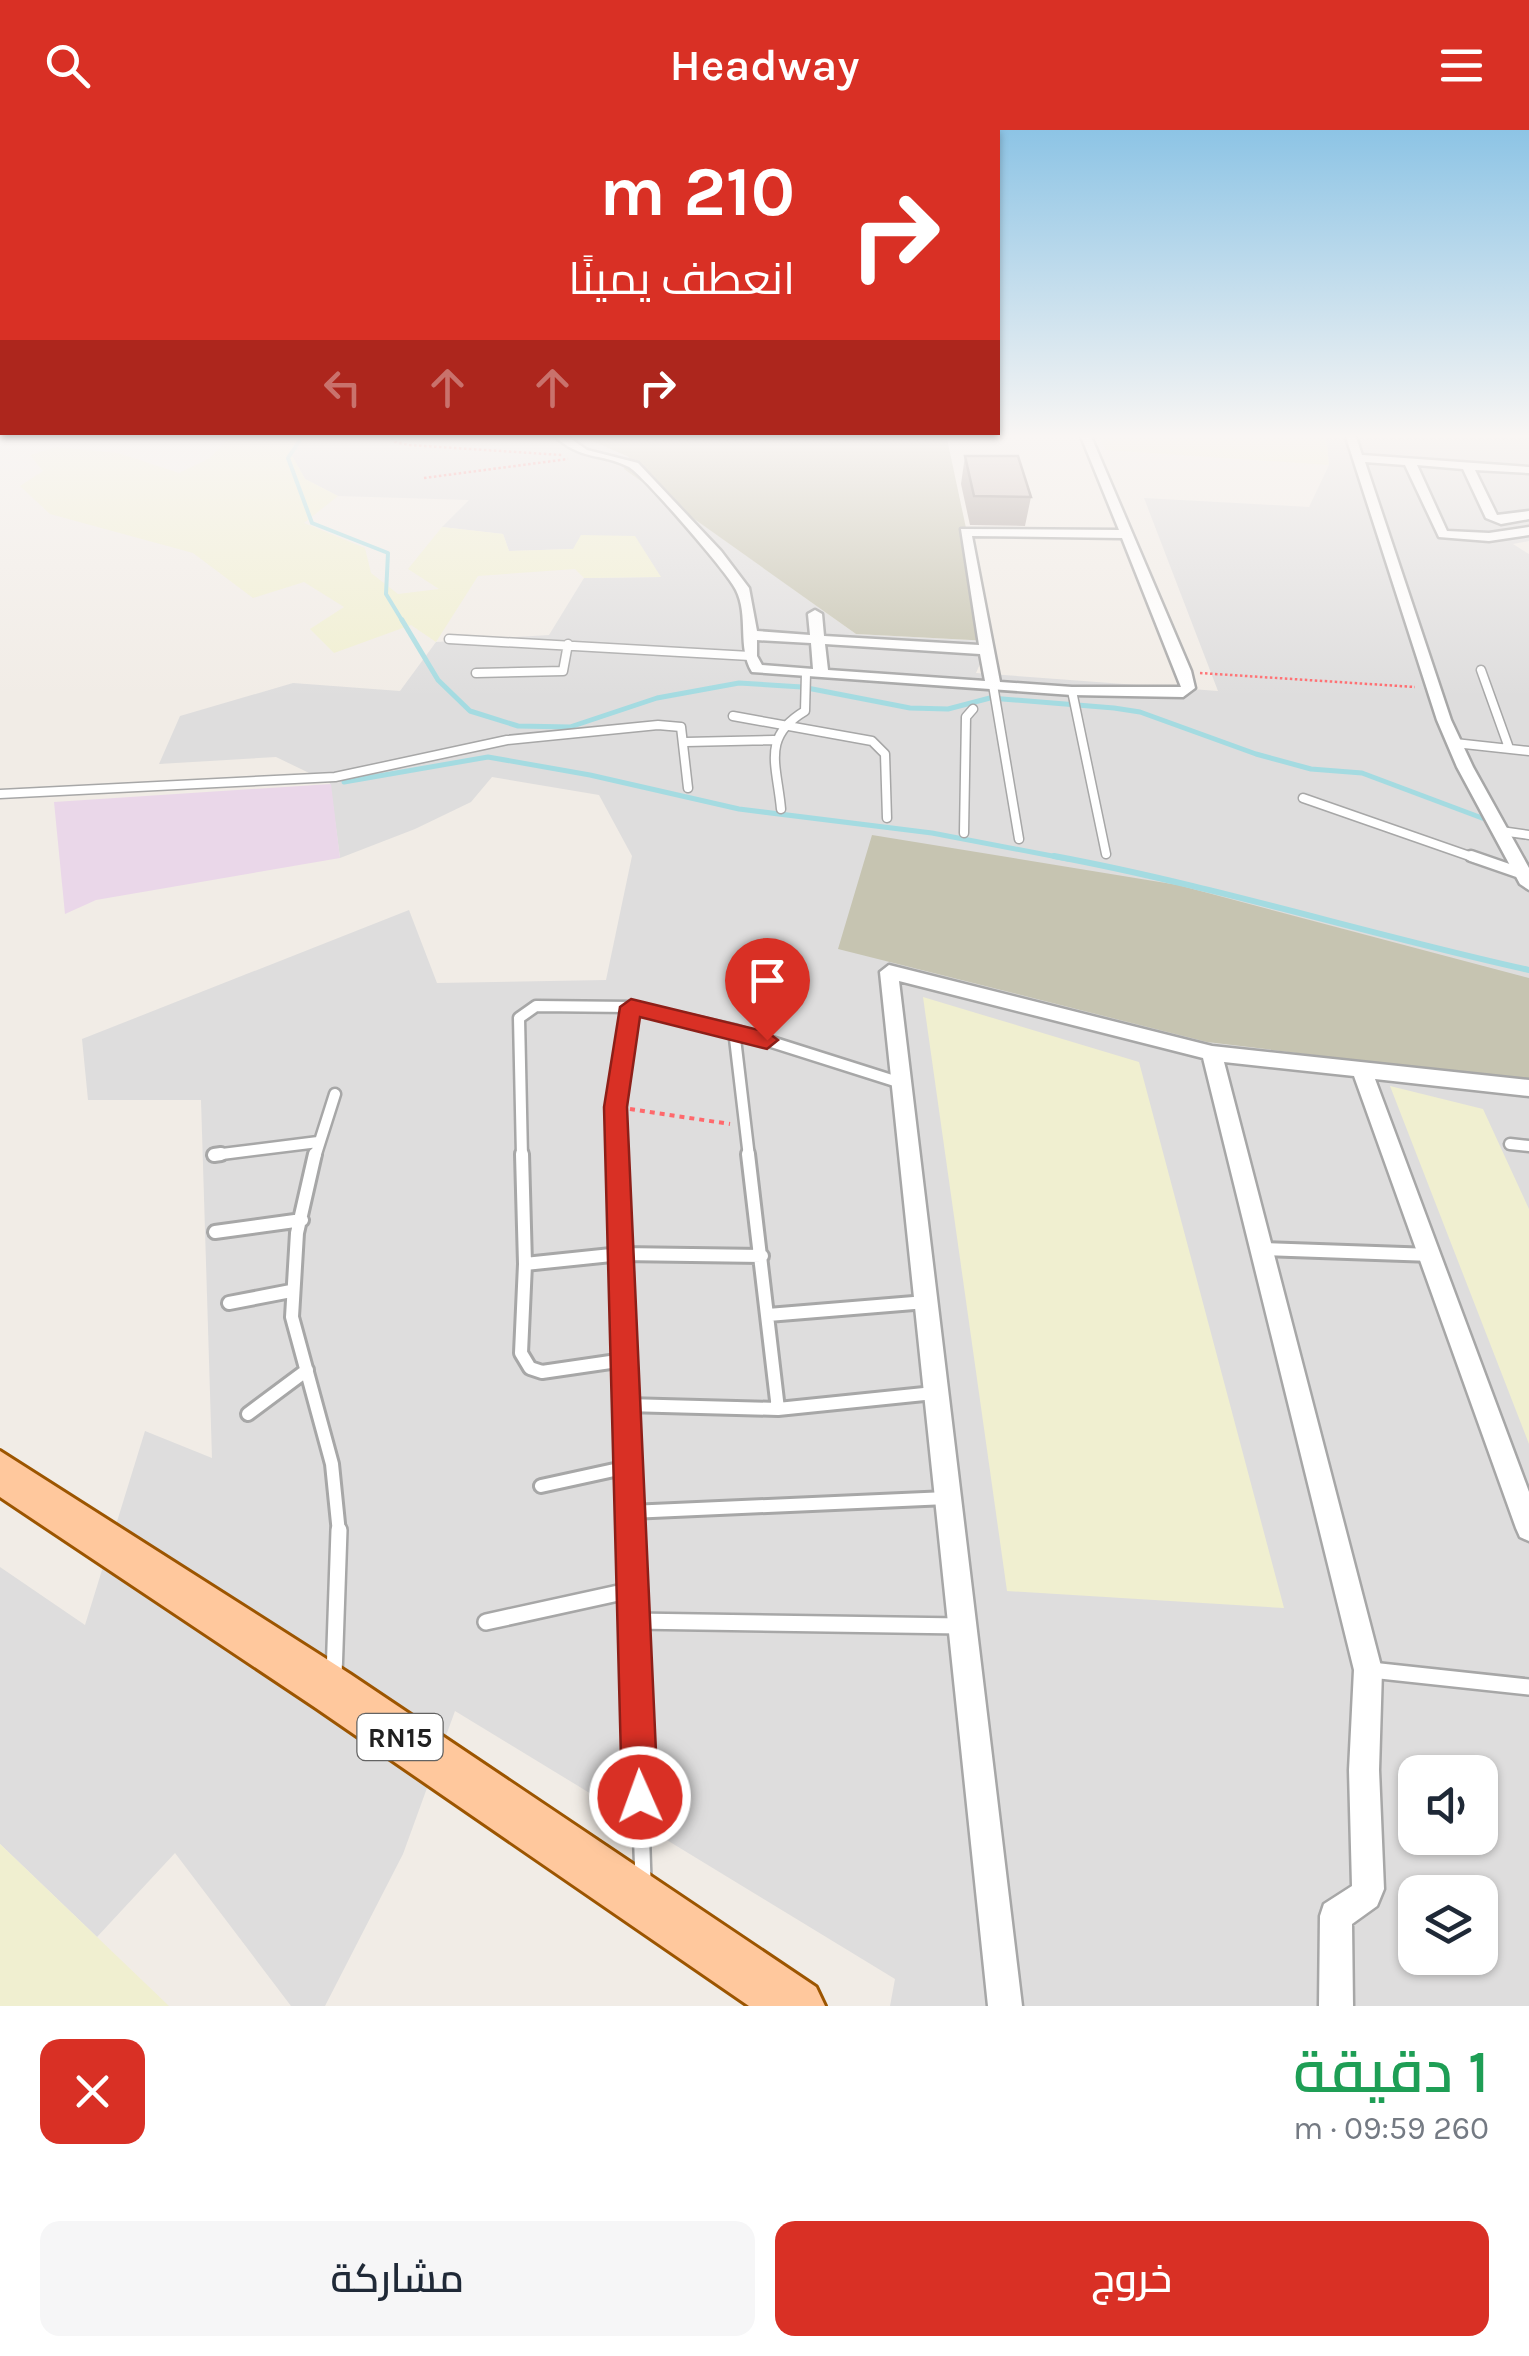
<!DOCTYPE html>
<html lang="ar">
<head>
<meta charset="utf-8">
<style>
  body { margin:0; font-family:Karla,Cairo,sans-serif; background:#f6f6f7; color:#1f2937; direction:rtl; height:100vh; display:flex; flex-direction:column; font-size:38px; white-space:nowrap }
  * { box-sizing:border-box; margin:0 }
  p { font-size:32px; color:#747a83 }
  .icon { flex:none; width:55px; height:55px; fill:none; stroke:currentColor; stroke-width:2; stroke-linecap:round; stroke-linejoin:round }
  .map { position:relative; height:1876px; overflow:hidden; direction:ltr }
  .sheet { display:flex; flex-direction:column; background:#fff; flex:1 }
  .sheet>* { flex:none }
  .banner { position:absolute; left:0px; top:0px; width:1000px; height:305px; box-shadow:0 2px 8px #0004; direction:rtl; background:#d93025; color:#fff; overflow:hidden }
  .buttons { position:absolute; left:1398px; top:1625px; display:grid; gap:20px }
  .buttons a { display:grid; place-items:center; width:100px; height:100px; border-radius:20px; background:#fff; box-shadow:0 2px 8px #0004; font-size:50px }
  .pin { position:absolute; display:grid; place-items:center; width:85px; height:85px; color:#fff; margin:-102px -42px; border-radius:50% 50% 50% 0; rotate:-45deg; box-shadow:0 0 10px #0007 }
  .pin .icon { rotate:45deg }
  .me { position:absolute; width:110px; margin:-55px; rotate:358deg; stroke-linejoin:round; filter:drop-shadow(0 0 8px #0008) }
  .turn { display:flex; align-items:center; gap:35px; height:210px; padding:0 40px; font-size:45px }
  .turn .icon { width:130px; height:130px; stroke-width:2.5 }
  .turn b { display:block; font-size:70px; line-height:85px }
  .lanes { display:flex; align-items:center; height:95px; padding:0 40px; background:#0003; justify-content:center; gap:50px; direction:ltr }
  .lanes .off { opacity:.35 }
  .round { display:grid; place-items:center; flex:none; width:105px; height:105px; border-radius:20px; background:#f6f6f7 }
  .overview { display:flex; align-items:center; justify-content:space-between; height:170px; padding:0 40px }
  h1 { font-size:60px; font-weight:600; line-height:75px; color:#1e9e55 }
  .cta { display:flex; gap:20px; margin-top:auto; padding:20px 40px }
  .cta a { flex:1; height:115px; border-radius:20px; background:#d93025; color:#fff; font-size:40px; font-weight:600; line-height:115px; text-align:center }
  .cta a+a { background:#f6f6f7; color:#1f2937 }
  header { display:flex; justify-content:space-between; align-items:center; height:130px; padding:0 40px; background:#d93025; color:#fff; font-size:45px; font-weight:600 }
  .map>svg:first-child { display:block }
  .residential { fill:#dedddd; fill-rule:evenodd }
  .industrial { fill:#ead7e9 }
  .construction { fill:#c6c4b1 }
  .farmland { fill:#f0efd0 }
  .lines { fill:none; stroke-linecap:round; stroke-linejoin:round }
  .stream-far2 { stroke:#a4dbe1; stroke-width:4 }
  .stream-far1 { stroke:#a4dbe1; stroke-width:5 }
  .stream { stroke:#a4dbe1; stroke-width:6 }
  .lane-far3-casing { stroke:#a7a7a7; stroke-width:11 }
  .lane-far2-casing { stroke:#a7a7a7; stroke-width:15 }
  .lane-far1-casing { stroke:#a7a7a7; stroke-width:18 }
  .lane-casing { stroke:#a7a7a7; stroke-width:20 }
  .street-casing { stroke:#a7a7a7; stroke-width:5 }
  .primary-casing { stroke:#9c5500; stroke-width:6 }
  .path-far1 { stroke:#ff696c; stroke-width:2.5; stroke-dasharray:2.5 2.5; stroke-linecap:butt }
  .path { stroke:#ff696c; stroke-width:4; stroke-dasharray:5 5; stroke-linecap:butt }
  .lane-far3 { stroke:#fff; stroke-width:8 }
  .lane-far2 { stroke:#fff; stroke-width:10 }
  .lane-far1 { stroke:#fff; stroke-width:12 }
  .lane { stroke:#fff; stroke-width:15 }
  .street { fill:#fff; fill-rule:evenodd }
  .primary { fill:#ffc89d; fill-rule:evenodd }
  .wall { fill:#ada39f }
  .building { fill:#c9bdb9; stroke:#8d8482; stroke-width:2.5 }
  .route { fill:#d93025; stroke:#8d1f18; stroke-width:2.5 }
  .labels { text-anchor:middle; stroke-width:9; stroke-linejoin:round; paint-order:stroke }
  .shield { fill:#fff; stroke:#636363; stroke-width:2.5 }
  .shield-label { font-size:28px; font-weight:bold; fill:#202020 }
</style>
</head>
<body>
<header><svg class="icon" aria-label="menu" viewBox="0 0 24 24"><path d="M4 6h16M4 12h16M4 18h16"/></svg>Headway<svg class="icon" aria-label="search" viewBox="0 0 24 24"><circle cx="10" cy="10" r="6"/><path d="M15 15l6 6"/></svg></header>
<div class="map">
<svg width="1529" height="1876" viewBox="0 0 1529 1876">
  <rect width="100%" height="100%" fill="#f1ece6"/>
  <path class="residential" d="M305,304H576L630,327L625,339L856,504L990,511L976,543L1218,561L1144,368L1309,377L1329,335L1326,304H1529V411L1513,414L1529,424V1876H890L895,1849L455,1581L403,1724L325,1876H291L175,1723L97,1807L0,1714V1437L85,1495L145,1301L212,1328L201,970H88L82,909L409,780L437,853L606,850L632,726L599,665L492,647L471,672L415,699L340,728L330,653L276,627L159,634L180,586L293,553L400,561L436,512L549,505L584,448L660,447L573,419L509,421L503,404L442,397L469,370L338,366L305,349L291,324ZM1415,1642H1480V1708H1415ZM1415,1762H1480V1828H1415Z"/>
  <path class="industrial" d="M331,654L340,728L96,770L65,784L54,672Z"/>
  <path class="construction" d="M576,304H946L990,511L856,504L624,339L629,327Z
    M872,705L1178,755L1529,848V951L1207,912L838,819Z"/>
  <path class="farmland" d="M233,304H305L291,324L305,349L338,366L304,393L365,418L371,443L398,464L439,459L408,439L442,397L503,404L509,421L573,419L581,405L635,406L661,447L584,448L575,439L478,446L436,512L411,495L334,523L310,499L344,477L304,452L253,468L193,423L50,384L20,356L43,341L30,325L56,317L118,323L179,343L210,328Z
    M1096,304H1326L1329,335L1106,320Z
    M923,867L1139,932L1284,1478L1007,1461Z
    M1390,956L1483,979L1529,1079V1314Z
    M0,1714L97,1807L169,1876H0Z"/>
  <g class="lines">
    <path class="stream-far2" d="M304,304L288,328L312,393L388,423L386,464L403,492"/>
    <path class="stream-far1" d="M402,490L438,550L470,581L518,596L570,597L657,568L739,553L802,557L910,578L948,579L990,568L1114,578L1140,582L1256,624L1311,639L1362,643L1490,691
      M344,652L488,627L590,645L739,679L932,703L1068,729"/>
    <path class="stream" d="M1054,726C1215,756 1370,805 1529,840"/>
    <g class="lane-far3-casing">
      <path id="lane-far3" d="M449,509L750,526
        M1481,540L1509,618
        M476,543L563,541L568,514
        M993,555L1019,709
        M1072,561L1106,724
        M733,586L872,611L885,624L887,688
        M686,612L774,610
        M1455,613L1529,621
        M0,664L335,647L507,610L658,595L681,597L688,658
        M1303,668L1478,729
        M781,679C777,635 761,607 805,581L806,543
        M1501,701L1529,705
        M964,703L966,587L973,579"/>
    </g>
    <g class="lane-far2-casing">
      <path id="lane-far2" d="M1471,726L1523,744
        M734,900L749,1027
        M1510,1014L1529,1016
        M214,1025L318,1012
        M315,1027L335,964
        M522,1027L519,888L536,876L631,877L734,900L901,953
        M618,1027L616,977L631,877"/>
    </g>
    <g class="lane-far1-casing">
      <path id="lane-far1" d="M315,1024L297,1103L292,1187L332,1334L339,1403
        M522,1024L525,1134L521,1223L530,1238L542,1242L624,1230
        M618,1024L631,1403
        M748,1024L778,1279
        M214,1025L221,1024
        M215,1102L302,1090
        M1263,1119L1432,1125
        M525,1134L621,1124L762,1126
        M229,1173L291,1161
        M768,1185L926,1172
        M626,1275L778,1279L934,1263
        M248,1284L307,1240
        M541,1356L628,1337
        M630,1382L947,1368"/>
    </g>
    <g class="lane-casing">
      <path id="lane" d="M631,1400L643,1750
        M634,1491L961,1496
        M486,1492L632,1460
        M1371,1540L1529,1557
        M334,1546L339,1400"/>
    </g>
    <g class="street-casing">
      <path id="street" d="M552,304H564L587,320L638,333L721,421L749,458L757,501L810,505L808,484L815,480L822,484L824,506L979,515L961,399L1119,400L1080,304H1090L1191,541L1195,558L1183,567L1072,565L752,542C737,517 749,486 736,460C728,443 643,345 629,337C600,322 582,332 552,304ZM972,406L1122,408L1181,557H1072L1000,552ZM757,510L811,513L813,539L762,535L757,526ZM825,514L980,524L985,551L828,540Z
        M1345,304H1355L1362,325L1529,337V343L1475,340L1497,385L1529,381V389L1501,394L1486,388L1463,339L1417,335L1447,401L1489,403L1529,397V405L1489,411L1439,407L1405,335L1365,332L1451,590L1473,637L1529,738V760L1520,754L1457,637L1437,590Z
        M889,835L1212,916L1529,950V966L1375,949L1529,1362V1411L1520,1407L1516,1398L1354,946L1224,932L1382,1540L1379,1640L1384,1759L1377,1776L1352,1794L1353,1876H1319L1320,1786L1324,1774L1352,1756L1349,1640L1354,1540L1203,928L899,851L1022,1876H988L880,842Z"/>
    </g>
    <g class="primary-casing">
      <path id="primary" d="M0,1321L350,1544L816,1857L825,1876H749L316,1578L0,1367Z"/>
    </g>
    <path class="path-far1" d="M388,304L395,312L409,315L562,325
      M424,348L568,329
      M1200,543L1415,557"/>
    <path class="path" d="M630,979L730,994"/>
    <use href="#lane-far3" class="lane-far3"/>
    <use href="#lane-far2" class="lane-far2"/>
    <use href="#lane-far1" class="lane-far1"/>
    <use href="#lane" class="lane"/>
    <use href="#street" class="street"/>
    <use href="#primary" class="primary"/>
  </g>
  <path class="wall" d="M965,326L1031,367L1025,396L970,395L961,354Z"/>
  <path class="building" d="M965,326H1018L1031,367L974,366Z"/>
  <linearGradient id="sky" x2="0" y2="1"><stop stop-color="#8dc4e5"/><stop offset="0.54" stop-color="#f9f6f4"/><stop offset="1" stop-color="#f9f6f4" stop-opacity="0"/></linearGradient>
  <rect width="1529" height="567" fill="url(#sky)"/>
  <path class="route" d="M631,869L767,902L778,910L767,919L640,887L627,977L658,1667L652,1680L640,1685L628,1680L622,1667L604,977L620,877Z"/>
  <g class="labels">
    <rect class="shield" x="357.5" y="1584" width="85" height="46" rx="8"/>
    <g class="shield-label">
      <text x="400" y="1617">RN15</text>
    </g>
  </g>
</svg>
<div class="buttons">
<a><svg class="icon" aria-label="sound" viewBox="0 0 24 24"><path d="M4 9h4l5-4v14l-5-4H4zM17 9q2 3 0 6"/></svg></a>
<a><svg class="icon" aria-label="layers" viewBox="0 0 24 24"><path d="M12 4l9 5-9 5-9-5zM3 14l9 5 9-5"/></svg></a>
</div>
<div class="pin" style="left:767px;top:910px;background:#d93025"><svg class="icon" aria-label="arrive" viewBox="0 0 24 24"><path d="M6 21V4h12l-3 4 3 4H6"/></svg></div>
<svg class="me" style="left:640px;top:1667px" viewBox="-20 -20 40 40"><circle r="17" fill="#d93025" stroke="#fff" stroke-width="3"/><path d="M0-11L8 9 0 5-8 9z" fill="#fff"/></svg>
<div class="banner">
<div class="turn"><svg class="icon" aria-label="right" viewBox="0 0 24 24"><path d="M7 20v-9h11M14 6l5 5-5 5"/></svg><div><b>210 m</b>انعطف يمينًا</div></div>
<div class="lanes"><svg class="icon off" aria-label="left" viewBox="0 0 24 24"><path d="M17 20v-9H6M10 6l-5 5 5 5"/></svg><svg class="icon off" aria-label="ahead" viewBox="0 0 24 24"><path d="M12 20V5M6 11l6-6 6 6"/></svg><svg class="icon off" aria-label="ahead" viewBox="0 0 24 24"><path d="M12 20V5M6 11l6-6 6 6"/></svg><svg class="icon" aria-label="right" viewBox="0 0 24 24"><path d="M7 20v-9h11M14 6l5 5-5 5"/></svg></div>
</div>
</div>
<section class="sheet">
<div class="overview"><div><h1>1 دقيقة</h1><p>260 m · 09:59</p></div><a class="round" style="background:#d93025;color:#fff"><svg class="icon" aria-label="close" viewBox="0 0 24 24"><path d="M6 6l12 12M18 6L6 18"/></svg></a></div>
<div class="cta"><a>خروج</a><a>مشاركة</a></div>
</section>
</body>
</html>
